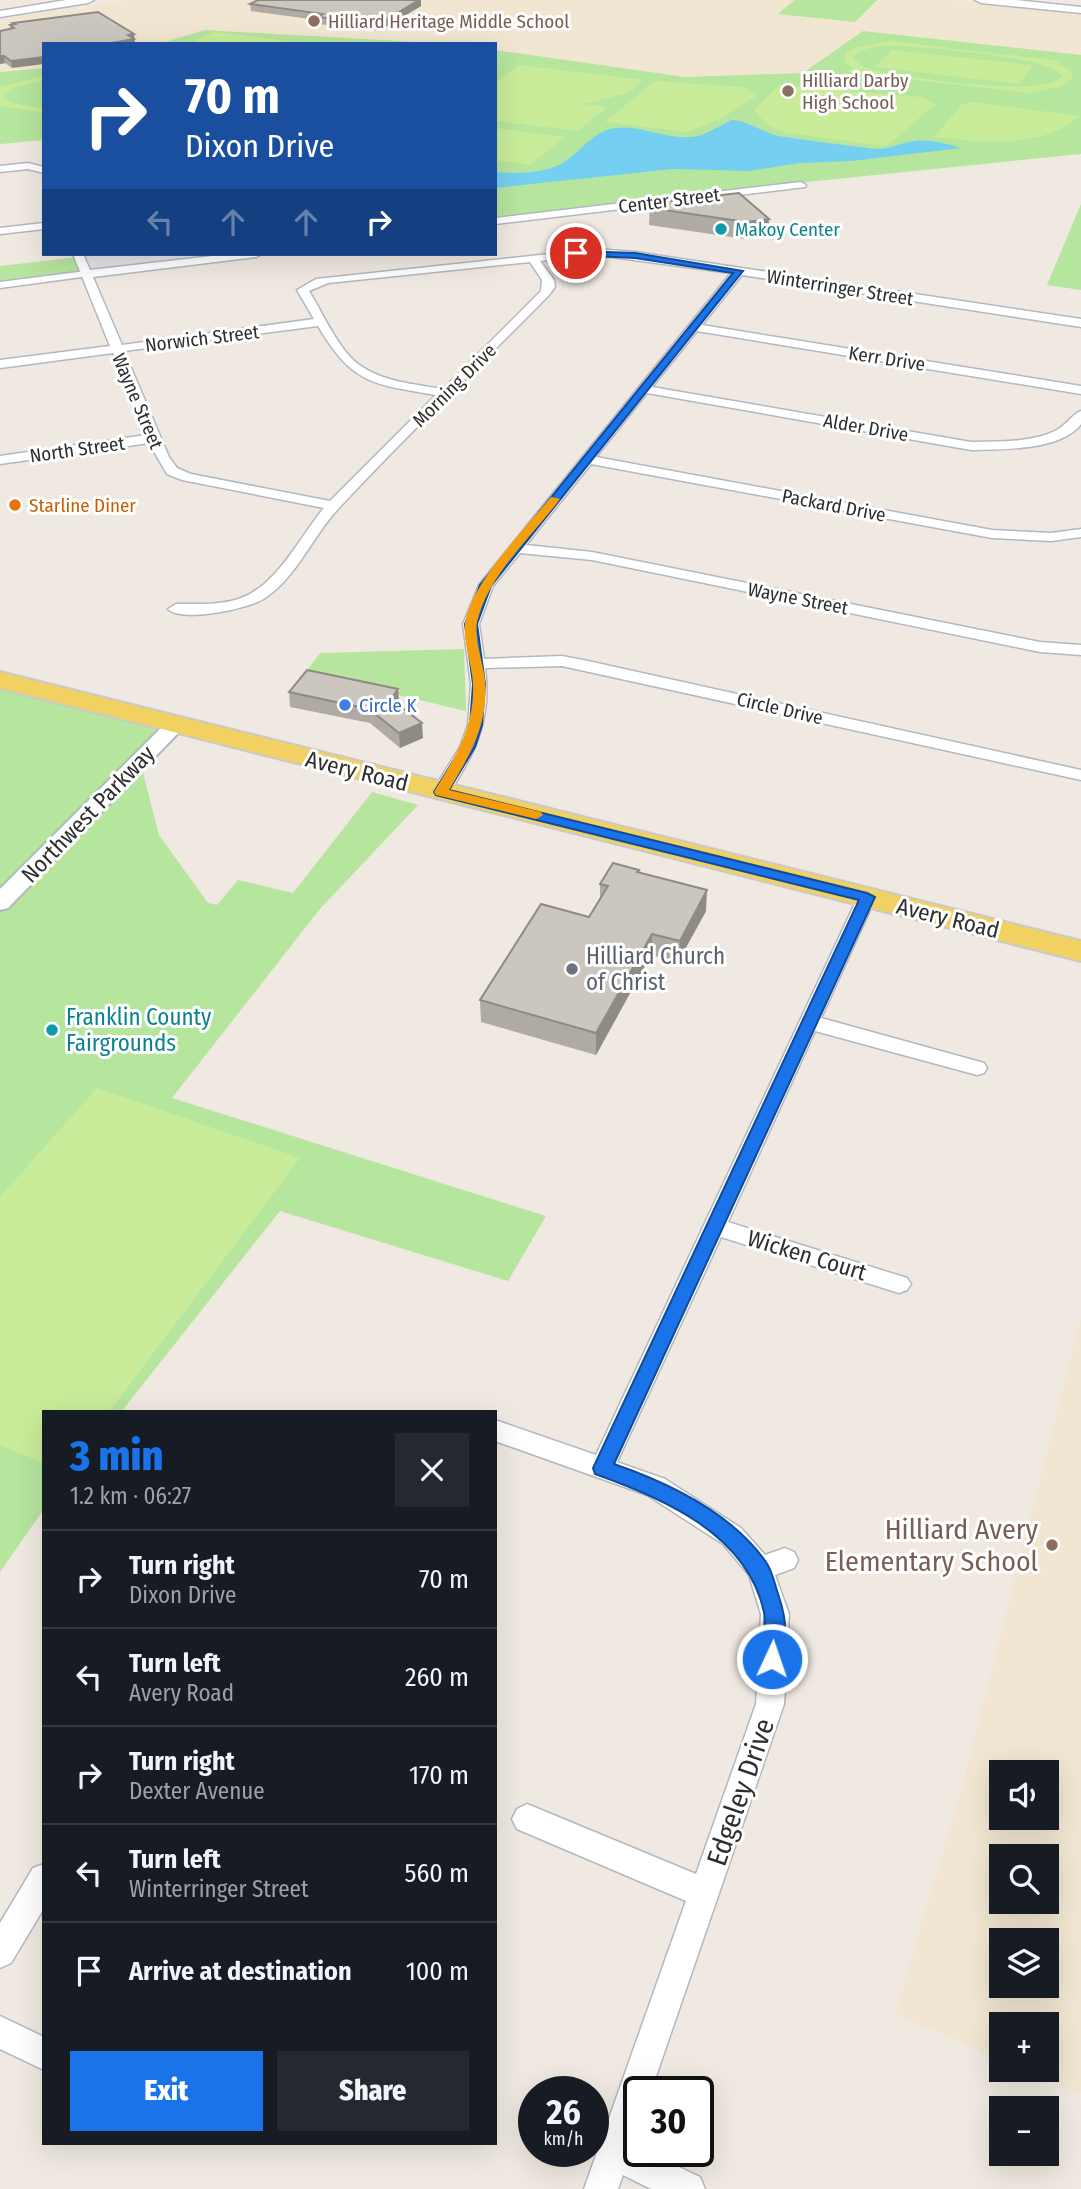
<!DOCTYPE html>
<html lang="en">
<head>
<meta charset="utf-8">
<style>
  body { margin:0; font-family:"Fira Sans Condensed",sans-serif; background:#242831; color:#f1f3f6; height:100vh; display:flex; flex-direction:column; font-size:26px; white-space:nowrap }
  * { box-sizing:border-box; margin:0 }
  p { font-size:23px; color:#9ea1a6 }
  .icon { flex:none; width:38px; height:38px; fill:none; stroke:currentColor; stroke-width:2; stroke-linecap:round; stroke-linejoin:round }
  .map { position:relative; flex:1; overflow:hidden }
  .details { position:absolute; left:42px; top:1410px; width:455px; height:735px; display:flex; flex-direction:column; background:#171b24; border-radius:0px; box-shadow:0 7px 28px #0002 }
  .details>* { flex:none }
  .banner { position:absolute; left:42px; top:42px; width:455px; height:214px; border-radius:0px; box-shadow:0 7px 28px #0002; background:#1a4fa0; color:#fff; overflow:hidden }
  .controls { position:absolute; left:989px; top:1760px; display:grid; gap:14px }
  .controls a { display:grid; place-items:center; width:70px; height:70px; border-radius:0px; background:#171b24; box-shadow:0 7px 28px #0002; font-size:35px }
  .speed { position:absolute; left:518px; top:2076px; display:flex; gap:14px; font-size:35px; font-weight:700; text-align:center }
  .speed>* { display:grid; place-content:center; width:91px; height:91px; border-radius:50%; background:#171b24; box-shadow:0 7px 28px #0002; line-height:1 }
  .speed small { font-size:18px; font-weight:400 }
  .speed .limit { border:4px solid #111; border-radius:10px; background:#fff; color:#111 }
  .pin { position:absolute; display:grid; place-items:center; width:60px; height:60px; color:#fff; margin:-30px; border:4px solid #fff; border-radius:50%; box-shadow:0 2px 7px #0007 }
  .me { position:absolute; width:77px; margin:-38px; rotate:3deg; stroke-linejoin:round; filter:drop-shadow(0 0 5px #0008) }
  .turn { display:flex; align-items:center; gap:24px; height:147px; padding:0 28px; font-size:32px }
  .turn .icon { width:91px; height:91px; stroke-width:2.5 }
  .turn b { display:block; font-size:49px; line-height:60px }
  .lanes { display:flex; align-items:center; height:66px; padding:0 28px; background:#0003; justify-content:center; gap:35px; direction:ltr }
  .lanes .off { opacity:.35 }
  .round { display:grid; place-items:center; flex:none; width:74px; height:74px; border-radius:0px; background:#242831 }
  .headline { display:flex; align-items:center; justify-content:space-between; height:119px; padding:0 28px }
  h1 { font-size:42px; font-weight:800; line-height:52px; color:#1a73e8 }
  .cta { display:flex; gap:14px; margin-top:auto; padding:14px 28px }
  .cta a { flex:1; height:80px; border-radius:0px; background:#1a73e8; color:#fff; font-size:28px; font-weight:800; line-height:80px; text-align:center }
  .cta a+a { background:#242831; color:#f1f3f6 }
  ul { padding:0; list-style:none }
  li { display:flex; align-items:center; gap:21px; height:98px; padding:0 28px; border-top:2px solid #363941 }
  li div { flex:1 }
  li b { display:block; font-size:26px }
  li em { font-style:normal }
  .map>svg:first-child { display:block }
  .industrial { fill:#e3e1e8 }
  .education { fill:#f0e6d1; fill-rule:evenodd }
  .green { fill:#b6e59e }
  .pitch { fill:#c9ec9a; fill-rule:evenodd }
  .water { fill:#75cff0 }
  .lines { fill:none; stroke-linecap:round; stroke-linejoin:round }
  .pedestrian-casing { stroke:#b4b7c1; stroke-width:3 }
  .minor-casing { stroke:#b4b7c1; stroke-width:3 }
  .tertiary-casing { stroke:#b4b7c1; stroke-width:4 }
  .secondary-casing { stroke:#b4b7c1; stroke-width:3 }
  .primary-casing { stroke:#c9c9c9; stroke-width:4 }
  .pedestrian { fill:#fff; fill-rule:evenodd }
  .minor { fill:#fff; fill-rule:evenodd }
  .tertiary { fill:#fff; fill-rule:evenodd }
  .secondary { fill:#fff; fill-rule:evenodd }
  .primary { fill:#f2d163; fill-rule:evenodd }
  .wall { fill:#afaba4 }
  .shaded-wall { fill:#8e8b86 }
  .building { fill:#cbc7bf; stroke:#8e8b86; stroke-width:2 }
  .route { fill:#1a73e8; stroke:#114b97; stroke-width:2 }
  .slow { fill:#f59e0b }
  .education-dot { fill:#8d6e63; stroke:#fff; stroke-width:2.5 }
  .culture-dot { fill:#0f9aa8; stroke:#fff; stroke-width:2.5 }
  .food-dot { fill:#e8710a; stroke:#fff; stroke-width:2.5 }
  .shop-dot { fill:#3f7fe0; stroke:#fff; stroke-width:2.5 }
  .worship-dot { fill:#6b7280; stroke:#fff; stroke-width:2.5 }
  .labels { text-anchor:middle; stroke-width:6; stroke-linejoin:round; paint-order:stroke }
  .far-education-label { font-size:19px; fill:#785e54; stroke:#fff; text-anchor:start }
  .far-street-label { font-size:19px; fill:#2e2e2e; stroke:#fff }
  .far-culture-label { font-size:19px; fill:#0d838f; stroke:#fff; text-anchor:start }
  .far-food-label { font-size:19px; fill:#c56008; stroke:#fff; text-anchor:start }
  .far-shop-label { font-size:19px; fill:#366cbe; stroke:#fff; text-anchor:start }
  .street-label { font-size:23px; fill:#2e2e2e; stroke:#fff }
  .worship-label { font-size:23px; fill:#5b616d; stroke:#fff; text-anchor:start }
  .culture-label { font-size:23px; fill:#0d838f; stroke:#fff; text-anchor:start }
  .near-education-label { font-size:28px; fill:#785e54; stroke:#fff; text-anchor:end }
  .near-street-label { font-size:28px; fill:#2e2e2e; stroke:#fff }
</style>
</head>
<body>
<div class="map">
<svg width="1081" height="2189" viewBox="0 0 1081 2189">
  <rect width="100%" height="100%" fill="#efe9e1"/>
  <path class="industrial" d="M78,254H256L86,274Z"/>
  <path class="education" d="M131,0H952L1081,13V138L495,205V44H44V140L0,144V19Z
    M1081,1317V2095L1025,2070H1046V2025H1001V2060L895,2014L960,1794ZM1001,1773H1046V1818H1001ZM1001,1857H1046V1902H1001ZM1001,1941H1046V1986H1001Z"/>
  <path class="green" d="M795,0H877L855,22L778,14Z
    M205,30L453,44H159Z
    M863,31L1081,55V154L816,181L495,218V50L685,77L803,73Z
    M44,68V140L0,144V72Z
    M1081,204V290L1047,285Z
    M79,257L84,272L0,285V266Z
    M464,649L466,711L305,673L320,653Z
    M0,680L175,725L140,761L159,835L208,903L217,905L238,880L293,893L372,792L418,805L319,910L172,1098L546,1216L508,1281L280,1211L121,1412H44V1509L0,1572Z"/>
  <path class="pitch" d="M213,32L289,41L299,44H189Z
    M889,41L1061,61L1059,64L1071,71L1073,77L1060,87L1027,93L848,72L853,68L844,61L845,53L858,47ZM898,46C924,47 1053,57 1062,76C1045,99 912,77 882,72L864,67L853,59C861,45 884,46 898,46Z
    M892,50L1033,65L1019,84L875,67Z
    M519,65L643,80L628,93L583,104L607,107L578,131L495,121V82Z
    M44,76V81L15,87L3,96L12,103L44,109V113L0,106V87Z
    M655,81L744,87L756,96L724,117L688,132L605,122Z
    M780,85L921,97L936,104L886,146L788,133L767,125L754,110Z
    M972,102L1079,116C1043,150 981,142 934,137L962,104Z
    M495,128L564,137L530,165L495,160Z
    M97,1088L300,1158L109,1412H44V1463L0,1445V1197Z"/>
  <path class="water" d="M732,120C748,121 762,132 778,136C811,141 844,145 876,149C891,149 902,142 915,141C931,139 946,144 961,148L852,161L800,163L749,171L673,169L495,188V172C514,174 542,173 559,165C577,156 588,137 607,130C636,120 668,143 698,136C709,133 721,125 732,120Z"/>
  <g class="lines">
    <g class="pedestrian-casing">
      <path id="pedestrian" d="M86,271L89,272V276L0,288V282Z"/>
    </g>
    <g class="minor-casing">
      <path id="minor" d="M28,163L44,167V173L28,169L0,172V166Z
        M801,182L806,185L805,187L495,224V218Z
        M44,223V229L0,234V228Z
        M596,249L635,252L1081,319V327L742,275L702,325L1081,386V394L697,331L652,387L971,442C998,441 1029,443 1055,431C1066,426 1071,415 1081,411V424C1061,451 1002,449 971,450L647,393L596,457L992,530L1051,533L1081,529V537L1051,541L992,538L591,464L526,545L592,552L1040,642L1081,645V655L1040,652L592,560L520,553L493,586L479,624L484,659L562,656L588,661L1081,770V780L562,666L485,668C492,720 475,754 447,796H435L432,792L460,747L468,725L471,684L463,624L479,585L731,273L596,255L540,261L554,280L555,287L549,295C479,366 407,435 339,508C313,535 297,577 265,598C249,609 182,623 168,609L176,604C196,604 216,605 235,600C276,589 298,539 324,508L182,480L167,474L149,443L0,464V456L146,435L113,353L0,368V360L110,346L73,254H83L90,270L230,254H262L256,257L93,277L122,345L314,319L297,290L316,279ZM530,262L542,280L541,291L443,389C414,384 382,382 358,364C339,350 322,312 309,291L328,283ZM318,326C353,385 373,384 436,395L330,501L191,474L177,468L169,457L124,351Z
        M867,891L876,897L821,1018L984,1063L987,1068L984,1073L977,1075L815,1031L728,1222L907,1278L911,1284L907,1290L899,1293L721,1237L617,1462L665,1479L741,1528L765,1555L785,1548L794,1552L798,1560L794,1568L775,1575L789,1614L784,1704L651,2091H639V2128L633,2145L639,2148V2151H645L700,2177L705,2189H651L623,2175L618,2189H584L686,1901L517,1829L512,1819L517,1809L527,1804L696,1874L756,1704L761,1614L749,1575L723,1544L647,1495L495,1441V1420L596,1455L858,897Z
        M44,1864V1908L11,1963L0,1968V1923L33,1868Z
        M0,2016L44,2037V2070L0,2049Z"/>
    </g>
    <g class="tertiary-casing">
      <path id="tertiary" d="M175,719L182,721L185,725L182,729L8,908L0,910V889L168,721Z"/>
    </g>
    <g class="secondary-casing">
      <path id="secondary" d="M66,0H94L88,3L0,17V11Z
        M975,0H1015L1081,7V13L981,3Z"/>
    </g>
    <g class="primary-casing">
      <path id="primary" d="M0,672L1081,941V961L0,688Z"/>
    </g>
    <use href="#pedestrian" class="pedestrian"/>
    <use href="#minor" class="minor"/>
    <use href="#tertiary" class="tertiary"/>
    <use href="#secondary" class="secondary"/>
    <use href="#primary" class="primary"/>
  </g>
  <path class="wall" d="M258,0H421V6L379,31L318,24V20L251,11L250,4Z
    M13,23L134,34L135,44H44L12,68L5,63L0,64L11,29L10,25L14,24Z
    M739,193L768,236L745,239L649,225L650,203Z
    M398,689L399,704L398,705L423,738L400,748L370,723L290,707L289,692Z
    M639,873L706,911L678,962L651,955L596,1055L481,1022L480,1000L589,917L600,899V884Z"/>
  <path class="shaded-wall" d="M419,0H421V6L379,31V24Z
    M134,34L135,44H106L128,35Z
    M0,56H4L5,63L0,64Z
    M44,57V64L12,68L11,61Z
    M769,219L768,236L745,239L746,222Z
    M398,689L399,704L392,714L391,699Z
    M422,723L423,738L400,748L399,733Z
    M707,890L706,911L678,962L680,941Z
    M652,934L651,955L596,1055V1033Z"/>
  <path class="building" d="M258,0H419L379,24L318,17L323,14L250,4Z
    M98,12L134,34L128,35L134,39L106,44H44V57L11,61L4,56H0V31L14,28L10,25L15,24L13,23Z
    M739,193L769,219L746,222L650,208V203Z
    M307,670L398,689L391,699L422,723L399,733L369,709L289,692Z
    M613,863L639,870L637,872L707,890L680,941L652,934L596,1033L480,1000L541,904L589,917L608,886L600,884Z"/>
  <path class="route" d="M576,251L635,253L743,271L491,586L477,624L485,684L482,725L475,747L449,790L867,893L875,897L614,1464C669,1483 731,1512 766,1562C773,1572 775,1586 779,1597C786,1617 789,1646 780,1666L772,1669L765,1666C758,1649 767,1630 764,1612C747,1534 663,1498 595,1474L593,1468L859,900L436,795L434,792L462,747L470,725L473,684L465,624L480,585L733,273L635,258L573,255Z"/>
  <path class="slow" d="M551,497L560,499C532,537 488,574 477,622C474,639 483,663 485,680C489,723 470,755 449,790L541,812L543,815L536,819L436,795L434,792C456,756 475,726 473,683C472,664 463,643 465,624C470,584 526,528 551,497Z"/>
  <g class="education-dot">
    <circle cx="314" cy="21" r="7"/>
    <circle cx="788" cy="91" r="7"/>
    <circle cx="1052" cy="1545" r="7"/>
  </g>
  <g class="culture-dot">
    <circle cx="721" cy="229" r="7"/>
    <circle cx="52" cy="1030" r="7"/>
  </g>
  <circle class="food-dot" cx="15" cy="505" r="7"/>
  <circle class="shop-dot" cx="345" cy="705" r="7"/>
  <circle class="worship-dot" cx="572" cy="969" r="7"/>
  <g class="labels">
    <g class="far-education-label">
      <text x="328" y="28">Hilliard Heritage Middle School</text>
      <text x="802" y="87">Hilliard Darby<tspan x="802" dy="22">High School</tspan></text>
    </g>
    <g class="far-street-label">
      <text transform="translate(669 200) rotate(-7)" y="7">Center Street</text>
      <text transform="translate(840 287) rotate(9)" y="7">Winterringer Street</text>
      <text transform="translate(202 338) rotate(-7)" y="7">Norwich Street</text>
      <text transform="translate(887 358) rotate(9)" y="7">Kerr Drive</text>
      <text transform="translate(454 385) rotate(-45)" y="7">Morning Drive</text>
      <text transform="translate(138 401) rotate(67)" y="7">Wayne Street</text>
      <text transform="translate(866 427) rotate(10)" y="7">Alder Drive</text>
      <text transform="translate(77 449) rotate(-8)" y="7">North Street</text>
      <text transform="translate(834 505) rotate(11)" y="7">Packard Drive</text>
      <text transform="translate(798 598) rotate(11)" y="7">Wayne Street</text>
      <text transform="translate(780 708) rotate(13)" y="7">Circle Drive</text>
    </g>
    <g class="far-culture-label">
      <text x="735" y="236">Makoy Center</text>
    </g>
    <g class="far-food-label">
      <text x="29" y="512">Starline Diner</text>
    </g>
    <g class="far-shop-label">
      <text x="359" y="712">Circle K</text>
    </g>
    <g class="street-label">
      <text transform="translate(357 771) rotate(14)" y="8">Avery Road</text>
      <text transform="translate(88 814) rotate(-46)" y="8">Northwest Parkway</text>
      <text transform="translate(948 918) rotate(14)" y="8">Avery Road</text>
      <text transform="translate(807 1255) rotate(17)" y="8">Wicken Court</text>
    </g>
    <g class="worship-label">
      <text x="586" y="964">Hilliard Church<tspan x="586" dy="26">of Christ</tspan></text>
    </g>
    <g class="culture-label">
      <text x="66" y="1025">Franklin County<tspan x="66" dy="26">Fairgrounds</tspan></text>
    </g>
    <g class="near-education-label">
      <text x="1038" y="1539">Hilliard Avery<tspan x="1038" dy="32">Elementary School</tspan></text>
    </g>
    <g class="near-street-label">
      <text transform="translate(740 1792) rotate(-71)" y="10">Edgeley Drive</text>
    </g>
  </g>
</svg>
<div class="controls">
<a><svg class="icon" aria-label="sound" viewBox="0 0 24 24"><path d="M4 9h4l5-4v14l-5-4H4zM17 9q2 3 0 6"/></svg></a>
<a><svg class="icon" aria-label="search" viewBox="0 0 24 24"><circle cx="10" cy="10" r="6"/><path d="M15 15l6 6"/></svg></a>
<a><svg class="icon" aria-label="layers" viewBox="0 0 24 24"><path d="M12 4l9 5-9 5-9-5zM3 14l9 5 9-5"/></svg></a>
<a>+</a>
<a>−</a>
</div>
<div class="speed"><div>26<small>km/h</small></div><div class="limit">30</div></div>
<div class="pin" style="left:576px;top:253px;background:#d93025"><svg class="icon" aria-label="arrive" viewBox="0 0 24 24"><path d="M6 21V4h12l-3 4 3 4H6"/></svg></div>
<svg class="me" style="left:772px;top:1659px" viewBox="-20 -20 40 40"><circle r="17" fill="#1a73e8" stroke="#fff" stroke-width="3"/><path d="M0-11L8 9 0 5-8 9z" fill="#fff"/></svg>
<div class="banner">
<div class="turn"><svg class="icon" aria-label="right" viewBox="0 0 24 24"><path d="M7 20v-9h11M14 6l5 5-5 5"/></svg><div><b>70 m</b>Dixon Drive</div></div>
<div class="lanes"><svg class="icon off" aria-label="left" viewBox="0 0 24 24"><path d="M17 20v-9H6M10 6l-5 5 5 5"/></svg><svg class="icon off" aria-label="ahead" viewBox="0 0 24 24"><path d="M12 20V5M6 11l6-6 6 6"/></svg><svg class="icon off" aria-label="ahead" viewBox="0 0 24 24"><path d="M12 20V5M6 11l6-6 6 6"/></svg><svg class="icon" aria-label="right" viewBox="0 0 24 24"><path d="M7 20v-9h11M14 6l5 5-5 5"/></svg></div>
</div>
<section class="details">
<div class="headline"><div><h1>3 min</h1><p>1.2 km · 06:27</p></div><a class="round"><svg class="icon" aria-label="close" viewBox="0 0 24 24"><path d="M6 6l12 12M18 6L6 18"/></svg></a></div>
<ul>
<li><svg class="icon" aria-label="right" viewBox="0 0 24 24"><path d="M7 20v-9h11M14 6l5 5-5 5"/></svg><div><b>Turn right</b><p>Dixon Drive</p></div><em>70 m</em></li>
<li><svg class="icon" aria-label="left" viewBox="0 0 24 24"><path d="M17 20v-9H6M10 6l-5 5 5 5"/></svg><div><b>Turn left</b><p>Avery Road</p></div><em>260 m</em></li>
<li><svg class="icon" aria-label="right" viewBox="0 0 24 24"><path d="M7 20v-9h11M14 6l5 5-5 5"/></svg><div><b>Turn right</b><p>Dexter Avenue</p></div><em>170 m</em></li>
<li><svg class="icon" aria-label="left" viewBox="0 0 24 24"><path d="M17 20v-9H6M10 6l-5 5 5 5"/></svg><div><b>Turn left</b><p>Winterringer Street</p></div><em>560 m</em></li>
<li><svg class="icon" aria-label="arrive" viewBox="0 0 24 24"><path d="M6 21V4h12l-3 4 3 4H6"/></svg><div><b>Arrive at destination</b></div><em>100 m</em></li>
</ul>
<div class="cta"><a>Exit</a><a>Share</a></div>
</section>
</div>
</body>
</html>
